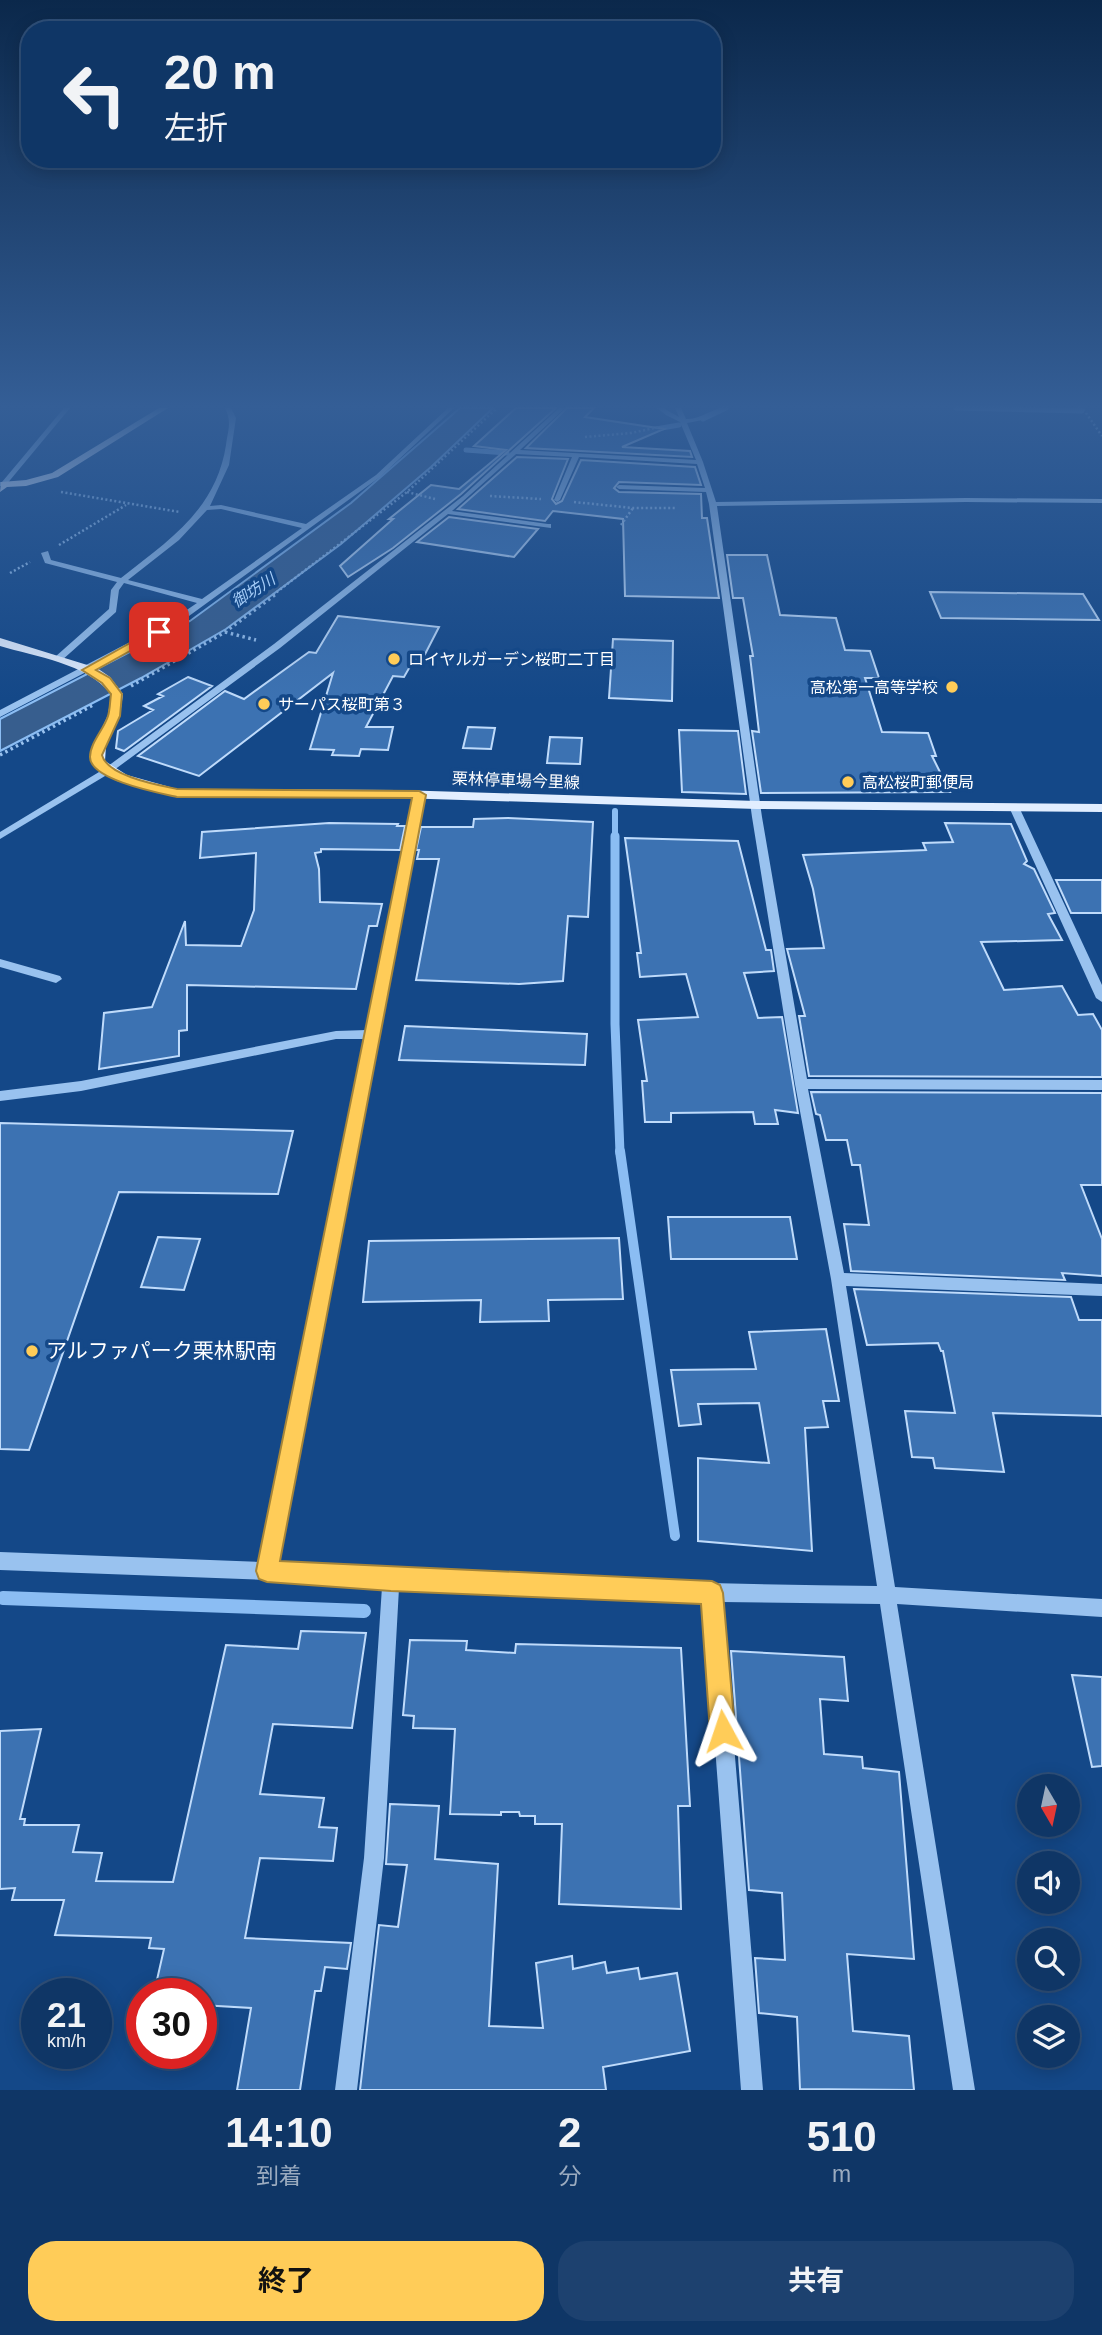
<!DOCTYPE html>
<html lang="ja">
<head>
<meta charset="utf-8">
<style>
  body { margin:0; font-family:Arial,"Noto Sans JP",sans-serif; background:#1d416f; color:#f1f3f6; height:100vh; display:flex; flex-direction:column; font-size:26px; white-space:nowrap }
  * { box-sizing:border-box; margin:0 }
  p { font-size:23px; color:#9babbf }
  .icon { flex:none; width:38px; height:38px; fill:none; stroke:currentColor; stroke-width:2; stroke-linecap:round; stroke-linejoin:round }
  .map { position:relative; height:2090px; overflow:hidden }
  .sheet { display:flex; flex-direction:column; background:#0f3666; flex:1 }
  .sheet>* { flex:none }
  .top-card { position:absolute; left:21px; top:21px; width:700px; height:147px; border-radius:28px; box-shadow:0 4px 18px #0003,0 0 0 2px #2f507a; background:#0f3666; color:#f1f3f6; overflow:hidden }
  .needle { width:46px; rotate:171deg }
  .buttons { position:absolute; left:1017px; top:1774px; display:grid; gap:14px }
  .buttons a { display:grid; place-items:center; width:63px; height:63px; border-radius:50%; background:#0f3666; box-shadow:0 4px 18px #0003,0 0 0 2px #2f507a; font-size:35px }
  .speed { position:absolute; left:21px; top:1978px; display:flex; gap:14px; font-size:35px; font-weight:700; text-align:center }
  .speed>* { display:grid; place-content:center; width:91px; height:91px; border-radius:50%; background:#0f3666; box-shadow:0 4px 18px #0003,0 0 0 2px #2f507a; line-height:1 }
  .speed small { font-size:18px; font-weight:400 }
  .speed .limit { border:10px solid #d22; background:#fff; color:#111 }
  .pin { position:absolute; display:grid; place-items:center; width:60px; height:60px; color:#fff; margin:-30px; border-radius:14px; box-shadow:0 4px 10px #0006 }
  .me { position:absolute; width:77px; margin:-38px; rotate:355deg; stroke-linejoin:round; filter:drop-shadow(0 0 5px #0008) }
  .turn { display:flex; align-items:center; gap:24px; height:147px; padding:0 28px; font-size:32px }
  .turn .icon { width:91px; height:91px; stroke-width:2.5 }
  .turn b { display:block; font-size:49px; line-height:60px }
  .eta { display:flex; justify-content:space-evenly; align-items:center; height:119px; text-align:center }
  .eta b { font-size:42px; font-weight:700; line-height:49px }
  .primary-button { display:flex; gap:14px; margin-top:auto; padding:14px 28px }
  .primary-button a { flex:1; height:80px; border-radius:28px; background:#ffcc58; color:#111; font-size:28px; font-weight:700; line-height:80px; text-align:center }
  .primary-button a+a { background:#1d416f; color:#f1f3f6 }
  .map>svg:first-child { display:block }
  .water { fill:#375e8e; stroke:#8bbdf3; stroke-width:2 }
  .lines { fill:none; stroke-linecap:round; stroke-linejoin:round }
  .stream-far4 { stroke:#8bbdf3; stroke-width:5 }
  .stream-far3 { stroke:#8bbdf3; stroke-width:6 }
  .stream-far2 { stroke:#8bbdf3; stroke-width:9 }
  .stream-far1 { stroke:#8bbdf3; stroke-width:10 }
  .stream { stroke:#8bbdf3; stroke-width:14 }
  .building { fill:#3c72b2; stroke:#bfdbfb; stroke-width:2 }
  .path-far1 { stroke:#99c2ef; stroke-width:2.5; stroke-dasharray:2 2.5; stroke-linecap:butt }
  .path { stroke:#99c2ef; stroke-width:3.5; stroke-dasharray:2.5 3.5; stroke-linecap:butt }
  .minor { fill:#99c2ef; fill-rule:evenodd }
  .major { fill:#e2eeff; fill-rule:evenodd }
  .route { fill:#ffcc58; stroke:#a68539; stroke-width:2 }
  .poi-dot { fill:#ffcc58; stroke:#144888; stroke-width:2.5 }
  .labels { text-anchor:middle; stroke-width:7; stroke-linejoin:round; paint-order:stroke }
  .far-water-label { font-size:16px; font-style:italic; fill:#a5ccf7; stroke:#144888 }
  .far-poi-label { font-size:16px; fill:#fff; stroke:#144888; text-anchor:start }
  .far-street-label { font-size:16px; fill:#fff; stroke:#144888 }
  .near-poi-label { font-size:21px; fill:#fff; stroke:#144888; text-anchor:start }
</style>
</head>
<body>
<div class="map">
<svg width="1102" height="2090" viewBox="0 0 1102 2090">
  <rect width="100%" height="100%" fill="#144888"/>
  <path class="water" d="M460,408H493L431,467L341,544L226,629L141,678L0,751V719L190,621L351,503Z"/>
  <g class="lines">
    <path class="stream-far4" d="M956,408L1082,411L1079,408
      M703,419L726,408
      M650,430L679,425
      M466,450L507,453"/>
    <path class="stream-far3" d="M615,811V838"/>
    <path class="stream-far2" d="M615,836V1024L620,1153"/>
    <path class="stream-far1" d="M620,1151L675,1536"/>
    <path class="stream" d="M3,1598L364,1611"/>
  </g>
  <path class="building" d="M516,408H556L461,494L393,548L348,577L340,566L393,519H389L431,485L459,489L506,450L474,446Z
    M567,408H594L585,417L664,429L622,447L690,451L692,457L526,448Z
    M517,457L568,459L552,499L556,504L562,501L581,460L695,467L701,485L619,482L614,488L619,492L701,494L702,518H707L719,598L625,596L623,519L553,511L545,521L458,509Z
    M449,517L538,529L514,557L417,542Z
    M727,555H767L780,615L836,618L845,650L870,651L879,678H865L882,732L928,733L936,756H932L950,792L761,793L752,731L759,732L750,656H753L743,598H733Z
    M930,592L1083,594L1099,620L941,618Z
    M338,616L439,627L420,664L412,663L404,677L393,676L366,727H393L388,750L361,749L359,756L332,755L334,750L310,749L333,673L199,776L138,756L225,691L244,699L309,652L316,653Z
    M613,639L673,641L672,701L609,698Z
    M188,677L212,686L124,751L116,748L118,731L153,710L144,706L163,696L158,694Z
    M468,727L495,728L491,749L463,748Z
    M679,730L738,731L746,794L682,792Z
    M550,737L582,738L580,764L547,763Z
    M508,818L593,822L588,917L568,916L563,981L519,984L416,980L439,859H417L419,850H416L421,827H473L474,819Z
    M329,823L398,824L397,826H405L400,850L321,849V852L315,853L319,869L320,902L382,904L377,926H369L356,989L187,985V1030L179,1031V1056L99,1069L104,1013L152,1007L185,921L186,945L241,946L254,910L256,853L200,858L202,832Z
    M945,823L1011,824L1027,861L1024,864L1034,869L1055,913L1048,914L1062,940L981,942L1004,990L1062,986L1078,1015L1093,1014L1102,1030V1077L809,1076L799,1016H805L787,949L824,948L813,889L803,855L926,850L923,843L953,842Z
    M625,838L738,841L766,950H771L774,971L744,973L758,1018L782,1017L798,1113L775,1110L778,1124H755L753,1112L671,1113V1122H645L642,1081H647L638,1020L698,1017L686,974L640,977L637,953H641Z
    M1056,880H1102V913H1071Z
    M405,1026L587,1034L585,1065L399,1060Z
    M811,1092L1102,1093V1185H1081L1102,1239V1276L1062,1273L1065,1280L851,1271L844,1224L869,1225L860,1165H852L847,1140H826L820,1115L816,1114Z
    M0,1123L293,1131L278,1194L119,1192L29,1450L0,1449Z
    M668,1217H790L797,1259H671Z
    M158,1237L200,1239L184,1290L141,1287Z
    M619,1238L623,1299L548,1300L549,1321L480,1322L481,1300L363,1302L369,1241Z
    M854,1289L1071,1297L1079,1320H1102V1416L993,1413L1004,1472L935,1468L933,1458L912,1457L905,1411L955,1413L943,1351H941L938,1343L867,1345Z
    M826,1329L839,1401H823L828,1427L805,1428L812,1551L698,1541V1458L769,1463L759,1403L698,1404L701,1424L679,1426L671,1370L756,1369L749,1332Z
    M301,1631L366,1633L352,1728L273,1724L260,1794L324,1798L319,1827L337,1828L333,1861L260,1858L245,1938L351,1943L347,1969L325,1967L321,1991H315L300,2090H237L251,2008L201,2005V1993H154L164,1949L149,1948L151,1938L55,1935L64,1900H12L15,1888L0,1889V1731L41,1729L20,1819H25L24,1825H79L73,1852L102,1853L96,1881L173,1882L226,1645L298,1649Z
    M410,1640L467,1641L466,1650L515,1653L516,1644L681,1648L690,1806H678L681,1909L559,1904L562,1824H535V1816H520L519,1812H501V1815L450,1814L455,1729L413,1728L414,1716L403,1715Z
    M731,1651L844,1657L848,1701L820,1699L824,1754L862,1757L863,1768L899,1772L914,1959L847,1954L853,2031L909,2036L914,2090L800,2089L797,2017L759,2013L755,1958L785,1960L782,1893L749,1890Z
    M1072,1675L1102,1677V1766L1092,1767Z
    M390,1804L439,1806L435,1859L498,1864L489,2026L543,2028L536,1963L572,1956L573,1969L605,1962L607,1973L638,1968L640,1979L677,1973L690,2051L603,2067L606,2090H360L379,1925L398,1927L407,1865L386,1864Z"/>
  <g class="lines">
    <path class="path-far1" d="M1002,408L1084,410L1102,436
      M585,437L631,433L659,427
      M61,492L180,512
      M407,492L435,499
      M490,496L541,499
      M574,502L633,508H677
      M621,525L633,508
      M59,545L126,505
      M10,573L30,562
      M273,595L407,492L497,408"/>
    <path class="path" d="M225,632L256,640
      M131,686L225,632L276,594
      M0,755L95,704"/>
    <path class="minor" d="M64,408H70L6,485L0,486V482H2Z
      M225,408H231L236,418L229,465L210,506L221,505L306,524L376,475L448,408H454L380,477L178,624L0,717V710L172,620L197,603L124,583L119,590L116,612L61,661H55V657L109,609L111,590L117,582L45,563L41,553L48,551L51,560L121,578C169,540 216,510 226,445C228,430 232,422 225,408ZM221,509L302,528L202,599L128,580L179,540L207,510Z
      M559,408H565L520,450L696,460L680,422L666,415L657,408H663L679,417L675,408H681L686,419C701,420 711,408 725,408L708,419L687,423L703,462L716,502L966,498L1102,499V503L966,502L717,506L762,817L807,1079L1102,1080V1090L808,1089L844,1273L1102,1284V1296L846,1286L895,1587L1102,1599V1617L897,1604L975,2090H953L880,1604L722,1602L763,2090H741L704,1601L399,1588L384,1858L357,2090H335L364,1858L382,1587L267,1580L0,1570V1552L260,1562L365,1039H336L81,1091L0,1101V1091L81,1081L336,1031L367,1030L414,795L419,792L424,795L277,1563C477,1576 677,1584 877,1586L831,1279L795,1084L752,817L709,504L706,492L619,489L616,487L619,485L705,488L697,464L579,457L560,500L557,502L554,500L572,457L516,454L452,511L548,524H551V528L448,514L280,648L110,773L0,839V832L104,769L274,644L463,496Z
      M1014,804L1019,807L1102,985V1002L1096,998L1009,807Z
      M0,959L60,976L62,979L56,983L0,967Z"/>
    <path class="major" d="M159,408H168L58,477L26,486L7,487L0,492L1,482L26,480L52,473Z
      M0,638L97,668L110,677L123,694L120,715L106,746L105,761L127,775L177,789L398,790L757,801L1102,804V812L757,809L398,798L177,797L117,781L91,763V751L108,715L111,694C86,663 36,657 0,646Z"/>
  </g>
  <linearGradient id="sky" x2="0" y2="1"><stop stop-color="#0b284b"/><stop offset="0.58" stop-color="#345e96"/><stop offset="1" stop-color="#345e96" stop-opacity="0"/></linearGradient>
  <rect width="1102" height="700" fill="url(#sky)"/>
  <path class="route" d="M155,629L164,632L96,670L110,678L122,694L120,716L102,755C107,776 158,785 177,789L419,791L426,795L280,1561L712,1581L720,1585L723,1593L735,1731L731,1740L723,1743L714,1740L710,1731L701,1604L391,1591L267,1582L259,1579L256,1571L412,798L177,797C159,793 90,780 90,757C90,743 104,729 108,716C110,710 110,701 111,694L102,683L82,670Z"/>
  <g class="poi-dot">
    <circle cx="394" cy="659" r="7"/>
    <circle cx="952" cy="687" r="7"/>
    <circle cx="264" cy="704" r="7"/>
    <circle cx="848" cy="782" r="7"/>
    <circle cx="32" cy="1351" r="7"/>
  </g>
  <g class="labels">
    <g class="far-water-label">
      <text transform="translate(253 590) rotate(-33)" y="6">御坊川</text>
    </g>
    <g class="far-poi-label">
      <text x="408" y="665">ロイヤルガーデン桜町二丁目</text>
      <text x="938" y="693" text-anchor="end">高松第一高等学校</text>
      <text x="278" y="710">サーパス桜町第３</text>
      <text x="862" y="788">高松桜町郵便局</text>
    </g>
    <g class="far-street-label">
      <text transform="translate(516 780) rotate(2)" y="6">栗林停車場今里線</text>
    </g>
    <g class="near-poi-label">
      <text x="46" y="1358">アルファパーク栗林駅南</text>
    </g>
  </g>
</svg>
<div class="buttons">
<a><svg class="needle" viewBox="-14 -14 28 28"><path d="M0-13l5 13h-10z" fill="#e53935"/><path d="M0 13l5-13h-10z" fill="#9babbf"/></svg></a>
<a><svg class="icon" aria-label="sound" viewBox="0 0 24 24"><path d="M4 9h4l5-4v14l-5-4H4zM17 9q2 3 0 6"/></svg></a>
<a><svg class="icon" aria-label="search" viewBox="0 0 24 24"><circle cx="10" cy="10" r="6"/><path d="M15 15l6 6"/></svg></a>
<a><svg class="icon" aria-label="layers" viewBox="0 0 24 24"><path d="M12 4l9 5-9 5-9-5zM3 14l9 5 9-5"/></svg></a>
</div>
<div class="speed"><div>21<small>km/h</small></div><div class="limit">30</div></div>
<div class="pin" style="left:159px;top:632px;background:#d93025"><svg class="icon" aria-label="arrive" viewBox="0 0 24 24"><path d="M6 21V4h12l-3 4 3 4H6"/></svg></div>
<svg class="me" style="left:723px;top:1731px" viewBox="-20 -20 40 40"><path d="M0-17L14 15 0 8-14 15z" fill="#ffcc58" stroke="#fff" stroke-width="4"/></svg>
<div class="top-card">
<div class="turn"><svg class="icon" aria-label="left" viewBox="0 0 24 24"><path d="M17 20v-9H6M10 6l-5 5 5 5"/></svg><div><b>20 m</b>左折</div></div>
</div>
</div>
<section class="sheet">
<div class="eta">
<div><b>14:10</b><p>到着</p></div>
<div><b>2</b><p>分</p></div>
<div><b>510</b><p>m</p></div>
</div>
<div class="primary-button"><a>終了</a><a>共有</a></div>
</section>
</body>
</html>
